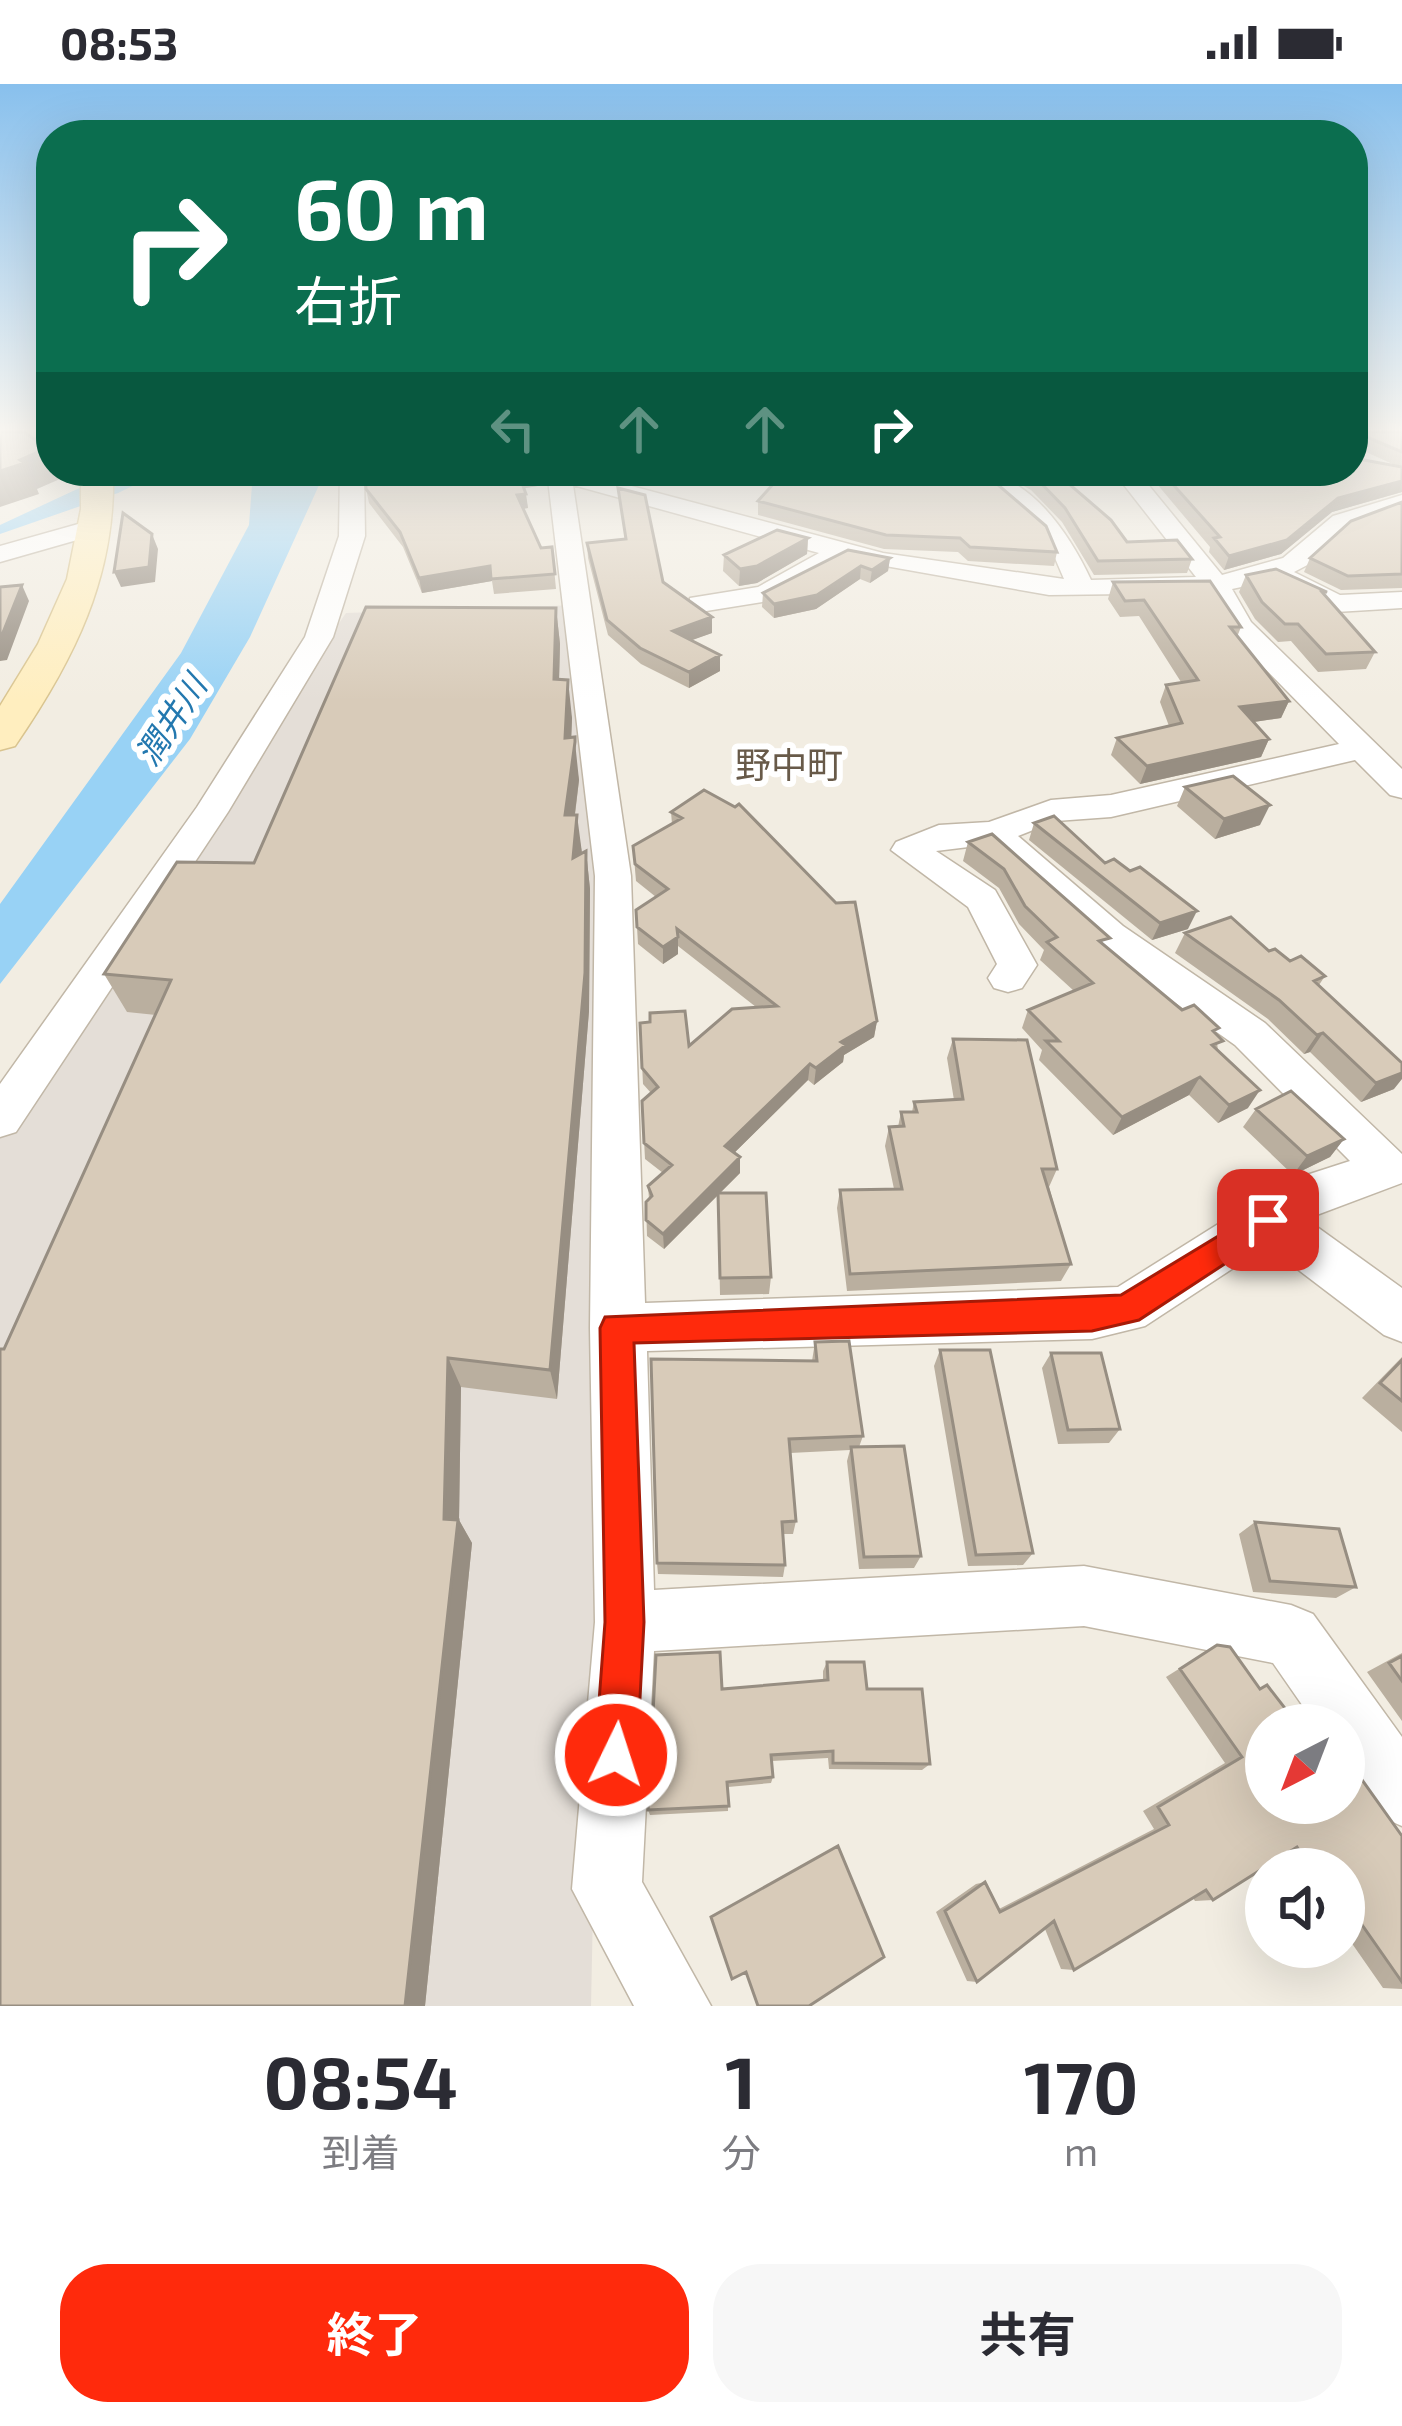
<!DOCTYPE html>
<html lang="ja">
<head>
<meta charset="utf-8">
<style>
  body { margin:0; font-family:"Exo 2","Noto Sans JP",sans-serif; background:#f7f7f7; color:#2b2b33; height:100vh; display:flex; flex-direction:column; font-size:45px; white-space:nowrap }
  * { box-sizing:border-box; margin:0 }
  p { font-size:39px; color:#7c7c81 }
  .icon { flex:none; width:66px; height:66px; fill:none; stroke:currentColor; stroke-width:2; stroke-linecap:round; stroke-linejoin:round }
  .map { position:relative; height:1922px; overflow:hidden }
  .panel { display:flex; flex-direction:column; background:#fff; flex:1 }
  .panel>* { flex:none }
  .guide { position:absolute; left:36px; top:36px; width:1332px; height:366px; border-radius:48px; box-shadow:0 12px 48px #0002; background:#0b6e4f; color:#fff; overflow:hidden }
  .needle { width:78px; rotate:222deg }
  .tools { position:absolute; left:1245px; top:1620px; display:grid; gap:24px }
  .tools a { display:grid; place-items:center; width:120px; height:120px; border-radius:50%; background:#fff; box-shadow:0 12px 48px #0002; font-size:60px }
  .pin { position:absolute; display:grid; place-items:center; width:102px; height:102px; color:#fff; margin:-51px; border-radius:24px; box-shadow:0 6px 18px #0006 }
  .me { position:absolute; width:132px; margin:-66px; rotate:4deg; stroke-linejoin:round; filter:drop-shadow(0 0 9px #0008) }
  .turn { display:flex; align-items:center; gap:42px; height:252px; padding:0 60px; font-size:54px }
  .turn .icon { width:156px; height:156px; stroke-width:2.5 }
  .turn b { display:block; font-size:84px; line-height:102px }
  .lanes { display:flex; align-items:center; height:114px; padding:0 60px; background:#0003; justify-content:center; gap:60px; direction:ltr }
  .lanes .off { opacity:.35 }
  .eta { display:flex; justify-content:space-evenly; align-items:center; height:204px; text-align:center }
  .eta b { font-size:72px; font-weight:700; line-height:84px }
  .action { display:flex; gap:24px; margin-top:auto; padding:24px 60px }
  .action a { flex:1; height:138px; border-radius:48px; background:#ff2a0c; color:#fff; font-size:48px; font-weight:700; line-height:138px; text-align:center }
  .action a+a { background:#f7f7f7; color:#2b2b33 }
  .status { display:flex; justify-content:space-between; align-items:center; height:84px; padding:0 60px; background:#fff; direction:ltr }
  .status svg { height:33px; fill:currentColor }
  .map>svg:first-child { display:block }
  .industrial { fill:#e4ded7 }
  .water { fill:#98d2f5 }
  .lines { fill:none; stroke-linecap:round; stroke-linejoin:round }
  .street-casing { stroke:#c1b7a7; stroke-width:3 }
  .secondary-casing { stroke:#d9c48f; stroke-width:3 }
  .primary-casing { stroke:#ecbb56; stroke-width:3 }
  .street { fill:#fff; fill-rule:evenodd }
  .secondary { fill:#ffeebf; fill-rule:evenodd }
  .primary { fill:#ffdc8e; fill-rule:evenodd }
  .wall { fill:#baaf9f }
  .shaded-wall { fill:#978e82 }
  .building { fill:#d8cbb9; stroke:#978e82; stroke-width:3 }
  .route { fill:#ff2a0c; stroke:#a61b08; stroke-width:3 }
  .labels { text-anchor:middle; stroke-width:12; stroke-linejoin:round; paint-order:stroke }
  .far-water-label { font-size:33px; font-style:italic; fill:#2378af; stroke:#fff }
  .far-quarter-label { font-size:36px; fill:#685a49; stroke:#fff }
</style>
</head>
<body>
<div class="status"><b>08:53</b><svg viewBox="0 0 49 12"><path d="M0 12V9h3v3zM5 12V6h3v6zM10 12V3h3v9zM15 12V0h3v12zM26 1h20v11H26zM47 4h2v5h-2z"/></svg></div>
<div class="map">
<svg width="1402" height="1922" viewBox="0 0 1402 1922">
  <rect width="100%" height="100%" fill="#f2ede2"/>
  <path class="industrial" d="M577,521L613,849L591,1922H0V1034L346,529Z"/>
  <path class="water" d="M116,387H164L118,409L0,450V441Z
    M253,387H316L320,399L250,553L190,655L0,900V820L181,569L249,441Z"/>
  <g class="lines">
    <g class="street-casing">
      <path id="street" d="M340,387H364L365,452L333,553L228,728L16,1048L0,1053V1000L197,723L305,553L339,452Z
        M547,387H575L883,469L1064,495L1046,453L971,387C1028,387 1069,449 1091,496L1196,493L1113,387H1137L1222,491L1283,474L1333,432L1402,411V425L1342,447L1315,477L1294,488L1340,511L1402,508V524L1336,528L1269,497L1232,505L1251,538L1402,685V714L1390,711L1355,676L1111,733L1056,737L1018,752L1123,842L1265,939L1402,1070V1099L1306,1135L1402,1204V1258L1384,1251L1267,1162L1145,1242L1092,1255L647,1267L654,1506L1084,1482L1291,1521L1313,1530L1402,1653V1742C1357,1723 1344,1687 1344,1641H1316L1273,1579L1084,1542L654,1567L642,1798L711,1922H634L572,1805L595,1538L590,1244L595,792ZM573,401L819,469L758,503L690,514V526L700,528L775,516L846,475L1049,511L1206,509L1230,549L1339,660L1111,711L1051,716L989,738L939,741L896,758L891,766L968,823L997,880L988,894L994,904L1008,908L1022,904L1037,881L995,806L936,767L985,761L1095,862L1235,961L1350,1077L1285,1098L1118,1203L645,1219L631,792Z
        M96,435L109,443L105,448L0,478V462Z"/>
    </g>
    <g class="secondary-casing">
      <path id="secondary" d="M81,387H113C116,493 74,576 15,662L0,666V622L38,560L67,495L81,425Z"/>
    </g>
    <g class="primary-casing">
      <path id="primary" d="M0,348H51V358L0,367Z"/>
    </g>
    <use href="#street" class="street"/>
    <use href="#secondary" class="secondary"/>
    <use href="#primary" class="primary"/>
  </g>
  <path class="wall" d="M1353,348H1402V408L1332,428L1281,470L1224,486L1209,468L1210,463L1146,387H1353L1399,383L1353,362Z
    M592,387H643L640,388V400Z
    M996,387H1054L1127,458L1192,475L1187,489L1094,491L1062,438L1031,406Z
    M544,401L524,404L528,424L523,425L541,464L552,463L556,505L494,510L492,497L422,509L403,463L369,419L366,405Z
    M618,404L663,498L712,549L691,556L720,571V587L689,604L641,580L608,551L588,474L587,459L625,455Z
    M758,417L1057,468L1054,482L968,477L958,468L884,465L758,431Z
    M1402,418V504L1341,506L1304,488L1310,474Z
    M808,454L807,470L757,499L739,502L723,487L724,471Z
    M890,474L888,487L870,499L860,495L816,525L774,534L762,523L763,509Z
    M1246,491L1325,512L1375,568L1366,585L1318,588L1291,557L1278,558L1255,535L1239,508Z
    M1113,498L1241,543L1237,553L1289,617L1281,634L1254,638L1269,655L1261,673L1140,700L1111,671L1117,654L1169,642L1160,618L1166,601L1181,598L1139,532L1120,533L1108,515Z
    M556,524L560,560L559,596L572,634L571,653L579,696L575,731L582,769L586,767L590,805L589,927L557,1315L461,1303L459,1436L472,1459L425,1922H0L4,1265L156,931L127,928L104,890L254,779Z
    M1185,703L1260,741L1215,755L1177,722Z
    M704,706L877,937L874,953L844,971L843,978L814,1001L808,996L734,1069L740,1089L720,1109L771,1193L769,1210L720,1211L718,1111L664,1165L647,1152L646,1118L649,1115L648,1102L663,1089L645,1075L642,1017L651,1009L643,1000L640,939L689,962L756,923L678,862V870L663,880L638,860L636,826L656,813L636,797L633,762L672,740L671,728Z
    M1034,739L1105,779L1188,845L1152,856L1029,756Z
    M968,758L1106,863L1182,926L1216,949L1218,967L1248,1024L1218,1039L1189,1011L1113,1051L1039,976L1042,966L1022,944L1028,926L1074,907L1040,876L1044,866L1019,840L999,804L963,777Z
    M1185,849L1269,867L1325,892L1319,901L1394,1005L1361,1018L1310,968L1304,970L1268,935L1175,869Z
    M953,955L1057,1085L1049,1103L1071,1180L1061,1197L847,1207L837,1124L840,1106L894,1105L885,1062L889,1043H898L901,1028H912L914,1018L954,1016L947,974Z
    M1256,1025L1344,1055L1330,1073L1293,1091L1243,1043Z
    M815,1258L863,1352L859,1363L921,1472L914,1484L859,1485L847,1377L850,1366L790,1369L796,1437L793,1450H783L785,1481L783,1493L658,1490L657,1479L812,1277Z
    M940,1266L1033,1469L1023,1481L968,1482L934,1282Z
    M1051,1269L1120,1345L1109,1359L1058,1360L1042,1284Z
    M1402,1273V1348L1362,1314Z
    M1255,1438L1356,1503L1336,1514L1253,1508L1239,1450Z
    M1217,1561L1259,1604L1267,1601L1344,1719V1697L1360,1693L1402,1752V1905L1383,1904L1344,1848V1785H1290L1281,1772L1213,1816L1195,1817L1193,1814L1074,1886L1061,1885L1045,1845L977,1898L967,1897L936,1828L976,1800L985,1798L999,1825L1154,1745L1143,1727L1225,1679L1166,1593Z
    M1402,1569V1637L1367,1588Z
    M827,1578L867,1605L930,1680L922,1686L829,1685L828,1674L772,1677L773,1693L771,1699L728,1703V1727L650,1731L648,1726L722,1605L823,1597V1587Z"/>
  <path class="shaded-wall" d="M47,364L51,373V387H57L60,395L37,405L39,410L0,423V387Z
    M544,387V401L520,405L519,391Z
    M1402,397V408L1332,428L1281,470L1224,486L1229,472L1338,414Z
    M526,410L528,424L519,425L517,411Z
    M152,450L158,465L155,498L121,503L114,488Z
    M808,454L807,470L757,499L739,502L740,485Z
    M890,474L888,487L870,499L872,486Z
    M490,482L492,497L422,509L419,494Z
    M861,482L860,495L816,525L774,534V520Z
    M22,501L29,517L7,576L0,577V556Z
    M556,524L560,560L558,633L554,595Z
    M712,533V549L673,563V547Z
    M720,571V587L689,604V588Z
    M568,596L572,634L570,692L565,654Z
    M1289,617L1281,634L1233,641L1240,623Z
    M1269,655L1261,673L1140,700L1147,682Z
    M575,658L579,696L570,769L565,731Z
    M1270,721L1260,741L1215,755L1224,735Z
    M577,731L582,769L573,774Z
    M586,767L590,805L589,927L557,1315L550,1286Z
    M1197,827L1188,845L1152,856L1160,839Z
    M678,853V870L663,880V863Z
    M877,937L874,953L844,971L843,978L814,1001L816,984L841,958Z
    M1323,949L1310,968L1304,970L1317,951Z
    M810,980L808,996L725,1078V1062Z
    M1402,989V995L1394,1005L1361,1018L1376,999Z
    M1200,993L1189,1011L1113,1051L1122,1033Z
    M1260,1006L1248,1024L1218,1039L1229,1021Z
    M1344,1055L1330,1073L1293,1091L1307,1072Z
    M740,1073V1089L664,1165L663,1150Z
    M448,1274L461,1303L459,1436L472,1459L425,1922H405L444,1435Z"/>
  <path class="building" d="M0,348H24L47,364L20,376L25,379L0,387Z
    M1355,348H1402V368Z
    M1353,374L1402,383V397L1338,414L1287,456L1229,472L1214,454L1220,453L1161,387H1353Z
    M365,387H543L519,391L526,410L517,411L541,464L552,463L555,490L491,495L490,482L419,494L400,448L366,405Z
    M791,387H982L1046,442L1057,468L970,463L960,454L886,451L758,417L783,389Z
    M1024,387H1054L1111,436L1127,458L1177,456L1192,475L1098,477L1065,424L1034,392Z
    M618,404L645,411L663,498L712,533L673,547L720,571L689,588L640,564L607,536L587,459L626,455Z
    M1402,418V490L1348,492L1310,474L1351,437Z
    M123,429L152,450L149,483L114,488Z
    M777,446L808,454L757,482L740,485L724,471Z
    M848,466L890,474L872,486L861,482L817,511L774,520L763,509Z
    M1276,485L1327,508H1322L1375,568L1326,570L1298,540H1285L1262,518L1246,491Z
    M1210,497L1241,543H1230L1289,617L1240,623L1269,655L1147,682L1117,654L1182,639L1166,601L1198,596L1144,516L1125,517L1113,498Z
    M22,501L0,556V503Z
    M366,523L556,524L554,595L568,596L565,654L575,653V658L565,731H577L573,774L586,767L585,889L550,1286L448,1274L444,1435L458,1436L405,1922H0V1265H4L171,896L104,890L177,778L254,779Z
    M1233,692L1270,721L1224,735L1185,703Z
    M704,706L735,723L739,720L836,819L855,818L877,937L841,958L846,961L816,984L810,980L725,1062L740,1073L663,1150L646,1136V1118L652,1112L648,1102L672,1081L644,1059L642,1017L658,1003L642,984L640,939L650,938V929L685,927L689,962L732,925L777,922L677,845L678,853L663,863L637,843L636,826L668,805L635,780L633,762L682,734L671,728Z
    M1054,732L1105,779L1114,775L1130,787L1140,783L1197,827L1160,839L1034,739Z
    M992,750L1110,854L1099,857L1182,926L1194,921L1219,944L1213,947L1223,957L1212,961L1260,1006L1229,1021L1200,993L1122,1033L1046,957H1059L1028,926L1093,899L1047,858L1057,853L1025,822L1004,785L968,758Z
    M1231,833L1269,867L1275,865L1290,877L1301,872L1325,892L1314,897L1402,979V989L1376,999L1323,949L1317,951L1279,916L1185,849Z
    M953,955L1027,956L1057,1085H1042L1071,1180L850,1190L840,1106L902,1105L889,1043L904,1042L901,1028H917L914,1018L963,1015Z
    M1291,1007L1344,1055L1307,1072L1256,1025Z
    M718,1109H766L771,1193L720,1194Z
    M849,1257L863,1352L789,1355L796,1437L782,1438L785,1481L657,1479L651,1275L817,1277L815,1258Z
    M940,1266H990L1033,1469L976,1471Z
    M1051,1269H1101L1120,1345L1068,1346Z
    M1402,1276V1317L1380,1299Z
    M904,1362L921,1472L864,1473L851,1363Z
    M1255,1438L1339,1445L1356,1503L1270,1497Z
    M1217,1561L1230,1563L1260,1605L1267,1601L1298,1641H1266V1719H1344V1701L1346,1703L1360,1693L1402,1752V1898L1344,1815V1785H1311L1297,1763L1213,1816L1206,1806L1074,1886L1054,1837L977,1898L945,1827L985,1798L1000,1828L1169,1741L1158,1723L1242,1673L1180,1585Z
    M720,1568L722,1605L828,1596L827,1578H864L867,1605H922L930,1680L833,1679V1667L771,1671L773,1693L727,1698L729,1722L648,1726L656,1571Z
    M1402,1572V1597L1389,1579Z
    M838,1762L884,1873L809,1922H758L746,1888L732,1895L711,1833Z"/>
  <linearGradient id="sky" x2="0" y2="1"><stop stop-color="#88c0ed"/><stop offset="0.56" stop-color="#f9f7f2"/><stop offset="1" stop-color="#f9f7f2" stop-opacity="0"/></linearGradient>
  <rect width="1402" height="617" fill="url(#sky)"/>
  <path class="route" d="M1268,1122L1278,1126L1283,1136L1278,1145L1139,1236L1092,1247L634,1259L644,1538L637,1671L631,1686L616,1693L601,1686L595,1671L605,1538L600,1244L605,1233L1121,1211Z"/>
  <g class="labels">
    <g class="far-water-label">
      <text transform="translate(171 636) rotate(-57)" y="12">潤井川</text>
    </g>
    <g class="far-quarter-label">
      <text x="789" y="694">野中町</text>
    </g>
  </g>
</svg>
<div class="tools">
<a><svg class="needle" viewBox="-14 -14 28 28"><path d="M0-13l5 13h-10z" fill="#e53935"/><path d="M0 13l5-13h-10z" fill="#7c7c81"/></svg></a>
<a><svg class="icon" aria-label="sound" viewBox="0 0 24 24"><path d="M4 9h4l5-4v14l-5-4H4zM17 9q2 3 0 6"/></svg></a>
</div>
<div class="pin" style="left:1268px;top:1136px;background:#d93025"><svg class="icon" aria-label="arrive" viewBox="0 0 24 24"><path d="M6 21V4h12l-3 4 3 4H6"/></svg></div>
<svg class="me" style="left:616px;top:1671px" viewBox="-20 -20 40 40"><circle r="17" fill="#ff2a0c" stroke="#fff" stroke-width="3"/><path d="M0-11L8 9 0 5-8 9z" fill="#fff"/></svg>
<div class="guide">
<div class="turn"><svg class="icon" aria-label="right" viewBox="0 0 24 24"><path d="M7 20v-9h11M14 6l5 5-5 5"/></svg><div><b>60 m</b>右折</div></div>
<div class="lanes"><svg class="icon off" aria-label="left" viewBox="0 0 24 24"><path d="M17 20v-9H6M10 6l-5 5 5 5"/></svg><svg class="icon off" aria-label="ahead" viewBox="0 0 24 24"><path d="M12 20V5M6 11l6-6 6 6"/></svg><svg class="icon off" aria-label="ahead" viewBox="0 0 24 24"><path d="M12 20V5M6 11l6-6 6 6"/></svg><svg class="icon" aria-label="right" viewBox="0 0 24 24"><path d="M7 20v-9h11M14 6l5 5-5 5"/></svg></div>
</div>
</div>
<section class="panel">
<div class="eta">
<div><b>08:54</b><p>到着</p></div>
<div><b>1</b><p>分</p></div>
<div><b>170</b><p>m</p></div>
</div>
<div class="action"><a>終了</a><a>共有</a></div>
</section>
</body>
</html>
